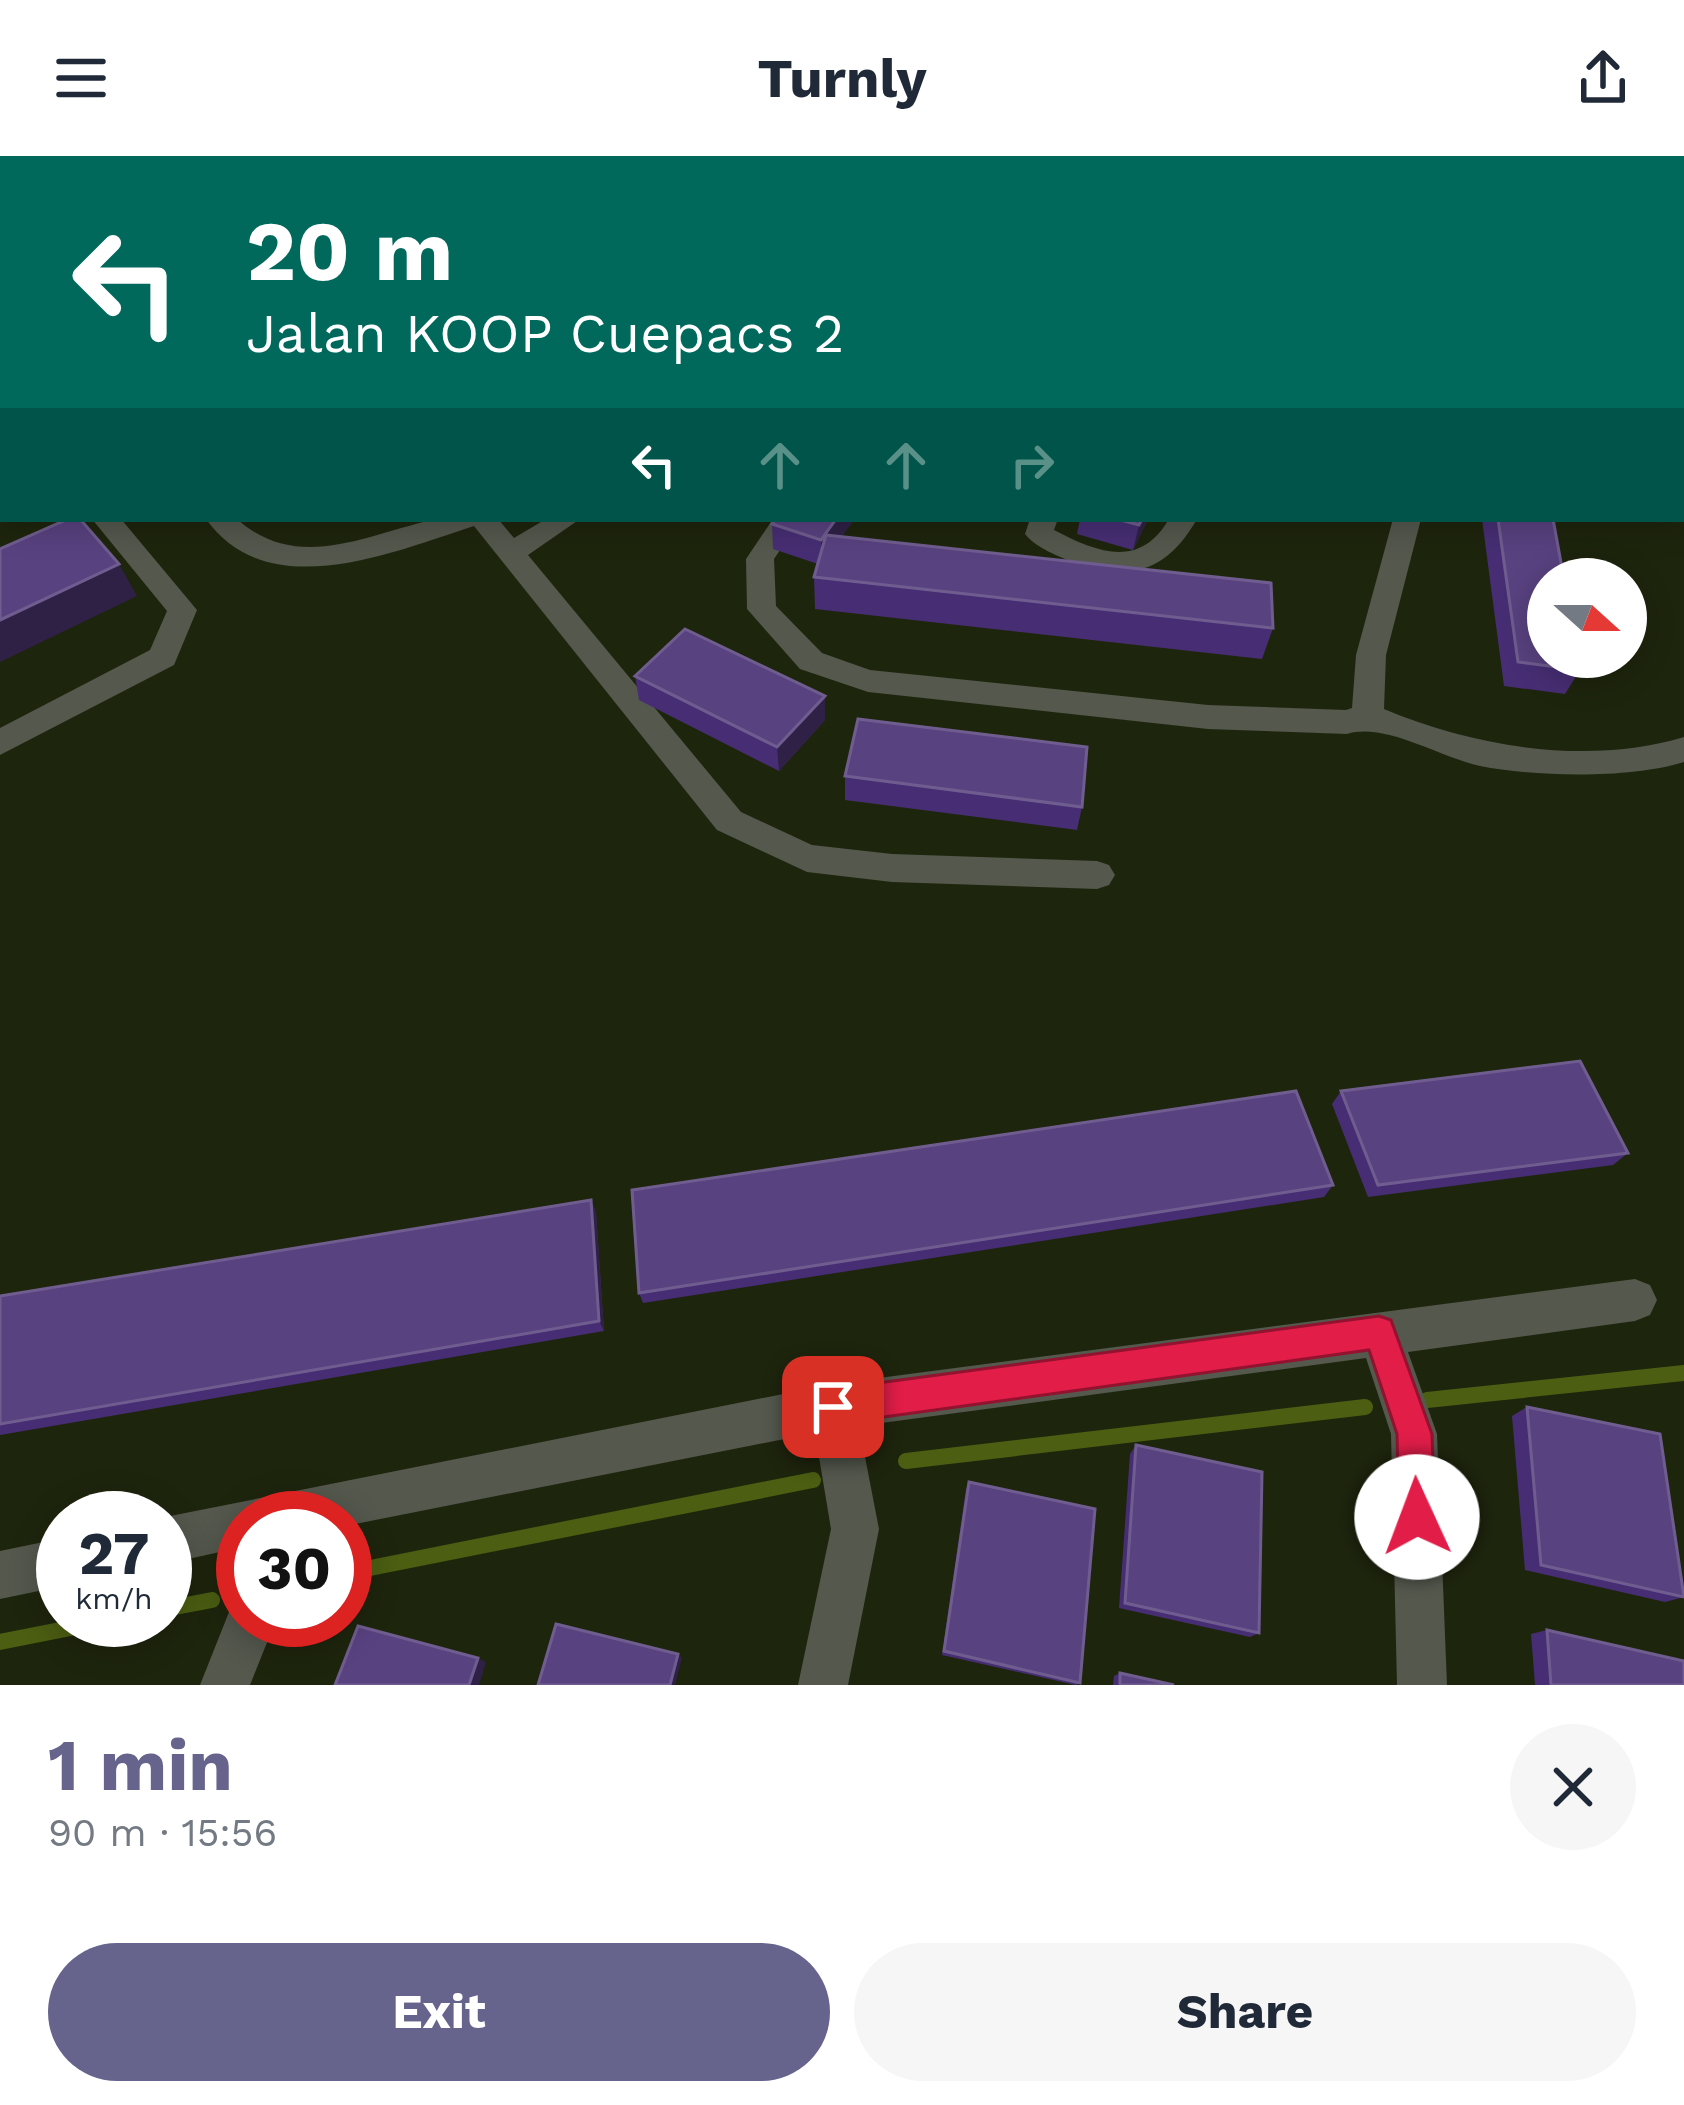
<!DOCTYPE html>
<html lang="en">
<head>
<meta charset="utf-8">
<style>
  body { margin:0; font-family:"Work Sans",sans-serif; background:#f6f6f7; color:#1f2937; height:100vh; display:flex; flex-direction:column; font-size:45px; white-space:nowrap }
  * { box-sizing:border-box; margin:0 }
  p { font-size:39px; color:#747a83 }
  .icon { flex:none; width:66px; height:66px; fill:none; stroke:currentColor; stroke-width:2; stroke-linecap:round; stroke-linejoin:round }
  .map { position:relative; height:1529px; overflow:hidden }
  .side { display:flex; flex-direction:column; background:#fff; flex:1 }
  .side>* { flex:none }
  .guide { position:absolute; left:0px; top:0px; width:1686px; height:366px; box-shadow:0 6px 30px #0003; background:#00695c; color:#fff; overflow:hidden }
  .needle { width:78px; rotate:111deg }
  .controls { position:absolute; left:1527px; top:402px; display:grid; gap:24px }
  .controls a { display:grid; place-items:center; width:120px; height:120px; border-radius:50%; background:#fff; box-shadow:0 6px 30px #0003; font-size:60px }
  .speed { position:absolute; left:36px; top:1335px; display:flex; gap:24px; font-size:60px; font-weight:700; text-align:center }
  .speed>* { display:grid; place-content:center; width:156px; height:156px; border-radius:50%; background:#fff; box-shadow:0 6px 30px #0003; line-height:1 }
  .speed small { font-size:30px; font-weight:400 }
  .speed .limit { border:18px solid #d22; background:#fff; color:#111 }
  .pin { position:absolute; display:grid; place-items:center; width:102px; height:102px; color:#fff; margin:-51px; border-radius:24px; box-shadow:0 6px 18px #0006 }
  .me { position:absolute; width:132px; margin:-66px; rotate:358deg; stroke-linejoin:round; filter:drop-shadow(0 0 9px #0008) }
  .turn { display:flex; align-items:center; gap:42px; height:252px; padding:0 48px; font-size:54px }
  .turn .icon { width:156px; height:156px; stroke-width:2.5 }
  .turn b { display:block; font-size:84px; line-height:102px }
  .lanes { display:flex; align-items:center; height:114px; padding:0 48px; background:#0003; justify-content:center; gap:60px; direction:ltr }
  .lanes .off { opacity:.35 }
  .round { display:grid; place-items:center; flex:none; width:126px; height:126px; border-radius:63px; background:#f6f6f7 }
  .head { display:flex; align-items:center; justify-content:space-between; height:204px; padding:0 48px }
  h1 { font-size:72px; font-weight:700; line-height:90px; color:#66638c }
  .primary-button { display:flex; gap:24px; margin-top:auto; padding:24px 48px }
  .primary-button a { flex:1; height:138px; border-radius:72px; background:#66638c; color:#fff; font-size:48px; font-weight:700; line-height:138px; text-align:center }
  .primary-button a+a { background:#f6f6f7; color:#1f2937 }
  header { display:flex; justify-content:space-between; align-items:center; height:156px; padding:0 48px; background:#fff; font-size:54px; font-weight:700 }
  .map>svg:first-child { display:block }
  .lines { fill:none; stroke-linecap:round; stroke-linejoin:round }
  .stream { stroke:#4b5e12; stroke-width:16 }
  .minor { fill:#54584d; fill-rule:evenodd }
  .wall { fill:#472e74 }
  .shaded-wall { fill:#2f2146 }
  .building { fill:#594280; stroke:#705d8f; stroke-width:3 }
  .route { fill:#e11d48; stroke:#92132f; stroke-width:3 }
</style>
</head>
<body>
<header><svg class="icon" aria-label="menu" viewBox="0 0 24 24"><path d="M4 6h16M4 12h16M4 18h16"/></svg>Turnly<svg class="icon" aria-label="share" viewBox="0 0 24 24"><path d="M12 15V3M7 8l5-5 5 5M5 13v7h14v-7"/></svg></header>
<div class="map">
<svg width="1684" height="1529" viewBox="0 0 1684 1529">
  <rect width="100%" height="100%" fill="#1e250d"/>
  <g class="lines">
    <path class="stream" d="M1427,1244L1684,1217
      M906,1305L1365,1251
      M345,1417L813,1324
      M165,1453L212,1444
      M0,1486L111,1464"/>
    <path class="minor" d="M221,0H245L219,3Z
      M446,0H468L445,3Z
      M1080,0H1109L1111,3H1083Z
      M1122,0H1147L1120,3Z
      M1307,0H1329L1331,3H1309Z
      M1513,0H1565L1511,3Z
      M3,102V116L0,117V103Z
      M3,270V286L0,287V271Z
      M92,363H121L197,454L174,509L0,599V572L150,494L167,455Z
      M206,363H237C297,417 365,379 432,364C453,360 477,363 498,363L514,382L546,363H580L528,399L741,656L812,689L892,698L1097,705L1109,709L1115,719L1109,729L1097,733L892,726L807,716L717,674L474,370C393,396 268,450 206,363Z
      M773,363H801L774,403L776,450L822,497L870,514L1208,549L1346,554L1352,552L1356,499L1393,363H1421L1386,499L1384,553C1474,591 1588,610 1684,581V606C1630,623 1535,621 1480,610C1439,601 1385,566 1347,578L1208,573L868,536L800,513L747,453L746,403Z
      M1030,363H1058L1054,374C1098,397 1140,413 1169,363H1197C1168,414 1131,427 1075,407C1058,400 1036,392 1025,378Z
      M1635,1123L1650,1129L1657,1144L1650,1159L1635,1165L1408,1196L1437,1278L1447,1529H1397L1391,1278L1366,1202L859,1270L879,1373L848,1529H798L831,1373L815,1277L345,1370V1362H243V1391L165,1408V1362H160L833,1228Z
      M63,1382V1430L0,1443V1395Z
      M243,1442V1464H276L250,1529H200L233,1446Z"/>
  </g>
  <path class="wall" d="M930,0H1082L1091,3H939Z
    M1080,363H1148L1133,394L1077,378Z
    M1482,363H1553L1580,514L1565,538L1504,530Z
    M772,368L842,381L1273,472L1262,503L815,453L814,421L818,408L773,393Z
    M635,520L825,564L779,615L639,544Z
    M845,620L1082,651L1077,674L845,644Z
    M1341,935L1628,997L1613,1009L1368,1041L1332,948Z
    M1333,1029L1324,1041L643,1147L639,1137Z
    M591,1044L596,1056L604,1175L0,1279V1140Z
    M1527,1251L1684,1441L1665,1446L1525,1414L1512,1260Z
    M1136,1289L1259,1477L1250,1481L1119,1452L1130,1298Z
    M969,1326L1080,1527L1076,1529L942,1499L966,1333Z
    M1547,1474L1684,1529H1535L1531,1478Z
    M1120,1517L1174,1529H1113L1114,1520Z"/>
  <path class="shaded-wall" d="M268,0H295L291,3H265Z
    M526,0H656L641,3H510Z
    M3,12V34L0,36V14Z
    M3,308V349L0,350V309Z
    M836,363H855L821,409V384Z
    M1142,363H1148L1133,394L1139,369Z
    M119,408L137,440L0,506V464Z
    M825,540V564L779,615L777,591Z
    M591,1044L596,1056L604,1175L599,1165Z
    M678,1498L682,1502L675,1529H670Z
    M478,1502L486,1506L479,1529H469Z"/>
  <path class="building" d="M0,0H22L18,3H3V12L0,14Z
    M501,0H526L510,3H502Z
    M777,0H796L806,3H773Z
    M1005,0H1082L1091,3H1014Z
    M1633,0H1684V23L1683,3H1605Z
    M1684,85V141L1683,142V86Z
    M0,282L3,285V308L0,309Z
    M68,363H80L119,408L0,464V393Z
    M776,363H836L821,384L772,368Z
    M1117,363H1142L1139,369Z
    M1498,363H1553L1564,423H1548V501H1578L1580,514L1518,506Z
    M826,379L1271,427L1273,472L814,421Z
    M685,473L825,540L777,591L635,520Z
    M858,563L1087,591L1082,651L845,620Z
    M1580,905L1628,997L1378,1029L1341,935Z
    M1296,935L1333,1029L639,1137L632,1034Z
    M591,1044L599,1165L0,1268V1140Z
    M1527,1251L1660,1278L1684,1441L1541,1409Z
    M1136,1289L1262,1316L1259,1477L1125,1447Z
    M969,1326L1095,1353L1080,1527L944,1495Z
    M556,1468L678,1498L670,1529H538Z
    M358,1470L478,1502L469,1529H335Z
    M1547,1474L1684,1505V1529H1551Z
    M1120,1517L1174,1529H1120Z"/>
  <path class="route" d="M1379,1160L1391,1164L1432,1278L1435,1361L1430,1374L1417,1379L1404,1374L1399,1361L1397,1278L1369,1194L833,1268L821,1263L816,1251L821,1239L833,1233Z"/>
</svg>
<div class="controls">
<a><svg class="needle" viewBox="-14 -14 28 28"><path d="M0-13l5 13h-10z" fill="#e53935"/><path d="M0 13l5-13h-10z" fill="#747a83"/></svg></a>
</div>
<div class="speed"><div>27<small>km/h</small></div><div class="limit">30</div></div>
<div class="pin" style="left:833px;top:1251px;background:#d93025"><svg class="icon" aria-label="arrive" viewBox="0 0 24 24"><path d="M6 21V4h12l-3 4 3 4H6"/></svg></div>
<svg class="me" style="left:1417px;top:1361px" viewBox="-20 -20 40 40"><circle r="19" fill="#fff"/><path d="M0-13L10 11 0 6-10 11z" fill="#e11d48"/></svg>
<div class="guide">
<div class="turn"><svg class="icon" aria-label="left" viewBox="0 0 24 24"><path d="M17 20v-9H6M10 6l-5 5 5 5"/></svg><div><b>20 m</b>Jalan KOOP Cuepacs 2</div></div>
<div class="lanes"><svg class="icon" aria-label="left" viewBox="0 0 24 24"><path d="M17 20v-9H6M10 6l-5 5 5 5"/></svg><svg class="icon off" aria-label="ahead" viewBox="0 0 24 24"><path d="M12 20V5M6 11l6-6 6 6"/></svg><svg class="icon off" aria-label="ahead" viewBox="0 0 24 24"><path d="M12 20V5M6 11l6-6 6 6"/></svg><svg class="icon off" aria-label="right" viewBox="0 0 24 24"><path d="M7 20v-9h11M14 6l5 5-5 5"/></svg></div>
</div>
</div>
<section class="side">
<div class="head"><div><h1>1 min</h1><p>90 m · 15:56</p></div><a class="round"><svg class="icon" aria-label="close" viewBox="0 0 24 24"><path d="M6 6l12 12M18 6L6 18"/></svg></a></div>
<div class="primary-button"><a>Exit</a><a>Share</a></div>
</section>
</body>
</html>
